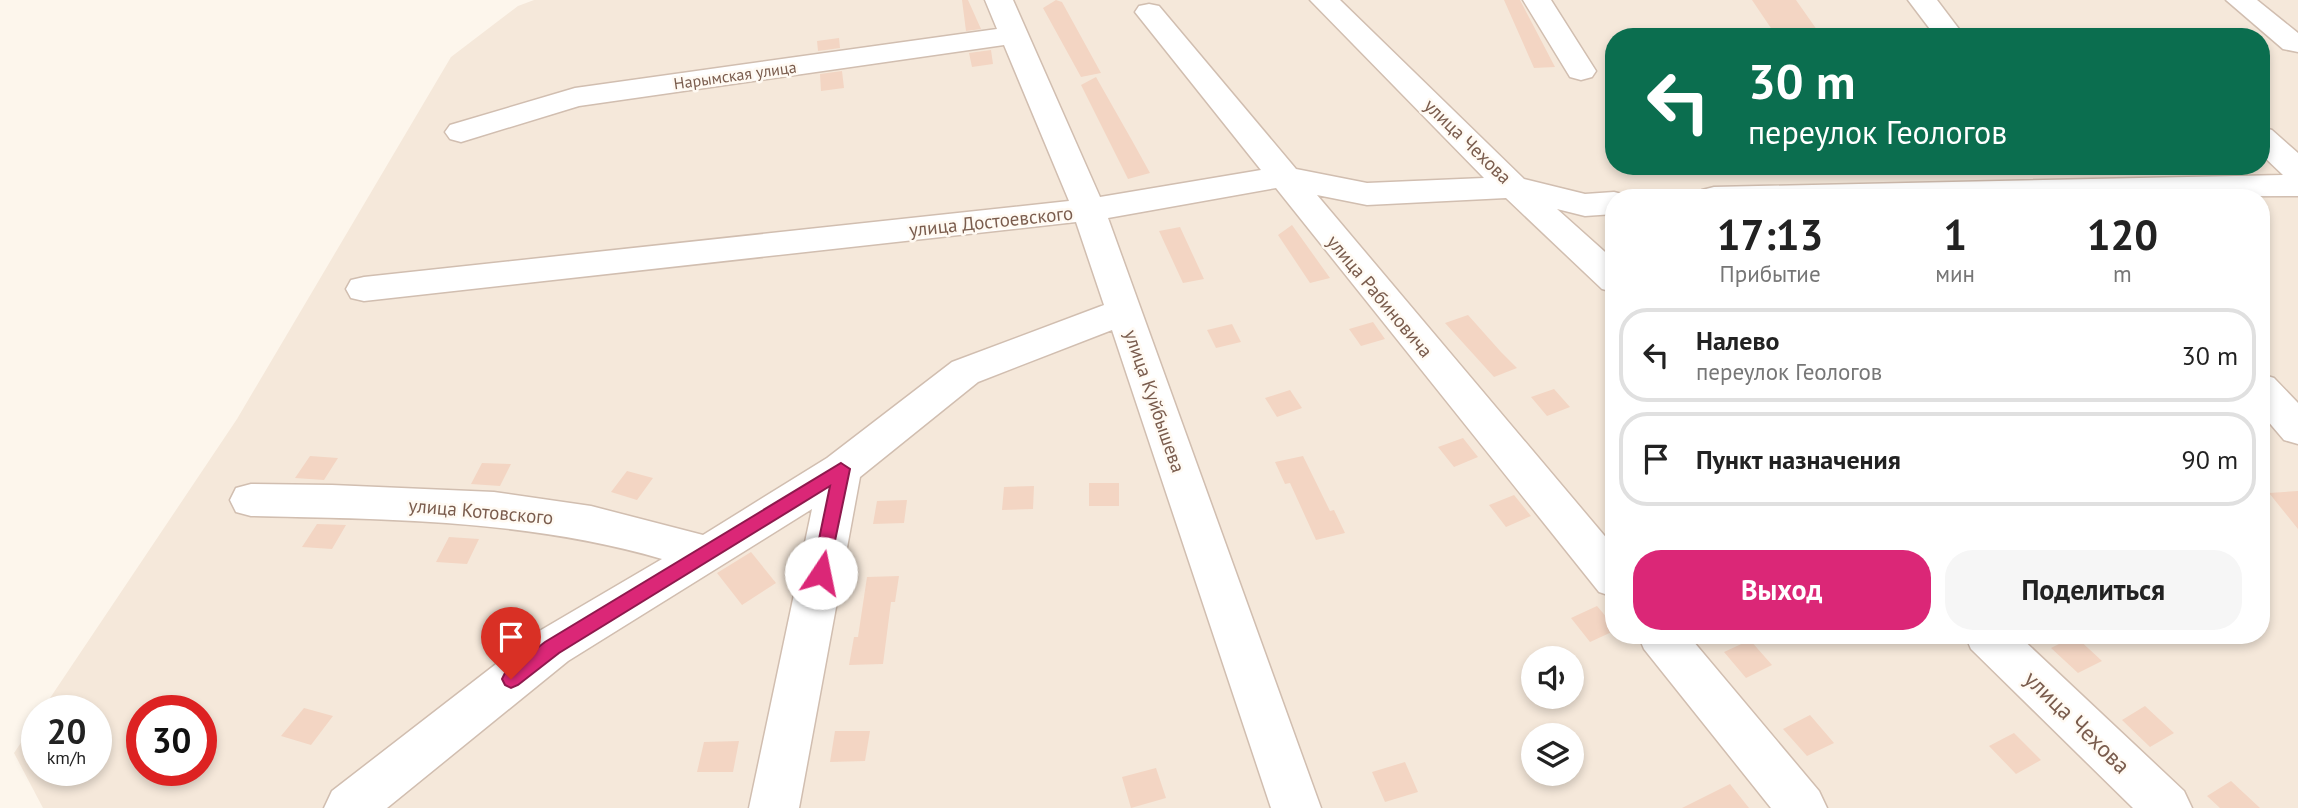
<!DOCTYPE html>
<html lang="ru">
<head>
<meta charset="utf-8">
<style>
  body { margin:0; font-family:"PT Sans",sans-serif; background:#f6f6f6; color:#222; height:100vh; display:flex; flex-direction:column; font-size:26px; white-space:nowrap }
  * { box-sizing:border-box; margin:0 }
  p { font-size:23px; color:#767676 }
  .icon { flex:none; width:38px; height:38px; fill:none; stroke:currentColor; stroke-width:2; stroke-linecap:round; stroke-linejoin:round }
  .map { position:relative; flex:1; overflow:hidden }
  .drawer { position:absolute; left:1605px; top:189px; width:665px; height:455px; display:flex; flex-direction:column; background:#fff; border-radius:28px; box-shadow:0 4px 10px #0003 }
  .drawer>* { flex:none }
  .hud { position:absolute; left:1605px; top:28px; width:665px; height:147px; border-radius:28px; box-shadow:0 4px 10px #0003; background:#0b6e4f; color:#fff; overflow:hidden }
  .controls { position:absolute; left:1521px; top:646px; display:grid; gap:14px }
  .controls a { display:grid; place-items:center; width:63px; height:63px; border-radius:50%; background:#fff; box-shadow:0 4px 10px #0003; font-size:35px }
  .speed { position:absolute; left:21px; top:695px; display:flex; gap:14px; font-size:35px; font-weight:700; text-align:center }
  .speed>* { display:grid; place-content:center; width:91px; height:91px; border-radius:50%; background:#fff; box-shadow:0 4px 10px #0003; line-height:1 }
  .speed small { font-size:18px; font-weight:400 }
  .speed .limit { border:10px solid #d22; background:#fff; color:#111 }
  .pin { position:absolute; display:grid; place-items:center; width:60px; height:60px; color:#fff; margin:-72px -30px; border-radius:50% 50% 50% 0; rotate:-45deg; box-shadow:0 0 7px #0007 }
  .pin .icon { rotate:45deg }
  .me { position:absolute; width:77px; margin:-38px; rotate:11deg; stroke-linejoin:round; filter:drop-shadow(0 0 5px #0008) }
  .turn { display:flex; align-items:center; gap:24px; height:147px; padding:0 28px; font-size:32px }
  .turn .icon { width:91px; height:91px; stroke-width:2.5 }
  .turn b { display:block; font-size:49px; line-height:60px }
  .eta { display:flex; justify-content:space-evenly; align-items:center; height:119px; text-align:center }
  .eta b { font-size:42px; font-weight:600; line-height:49px }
  .action { display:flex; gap:14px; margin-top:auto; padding:14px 28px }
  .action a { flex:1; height:80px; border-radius:28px; background:#db2777; color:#fff; font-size:28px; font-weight:600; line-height:80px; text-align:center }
  .action a+a { background:#f6f6f6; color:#222 }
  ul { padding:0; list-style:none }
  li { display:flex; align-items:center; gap:21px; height:94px; margin:0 14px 10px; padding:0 14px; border:4px solid #e0e0e0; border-radius:28px }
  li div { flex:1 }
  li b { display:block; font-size:26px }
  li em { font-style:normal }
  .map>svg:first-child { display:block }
  .residential { fill:#f5e8da; fill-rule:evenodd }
  .building { fill:#f3d5c3 }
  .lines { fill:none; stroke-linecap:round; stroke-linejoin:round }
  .minor-casing { stroke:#d1beb0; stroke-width:3 }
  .minor { fill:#fff; fill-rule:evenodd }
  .route { fill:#db2777; stroke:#8e194d; stroke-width:2 }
  .labels { text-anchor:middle; stroke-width:5; stroke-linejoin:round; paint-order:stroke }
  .far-street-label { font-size:16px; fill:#7a5c4d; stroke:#fffaf3 }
  .street-label { font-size:19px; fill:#7a5c4d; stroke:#fffaf3 }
  .near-street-label { font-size:23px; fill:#7a5c4d; stroke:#fffaf3 }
</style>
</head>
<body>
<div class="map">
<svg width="2298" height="808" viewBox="0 0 2298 808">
  <rect width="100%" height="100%" fill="#fdf6ec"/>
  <path class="residential" d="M534,0H2298V808H43L14,753L37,719V770H96V710H42L237,419L451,57L518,6ZM1614,37H2261V166H1614ZM1614,198H2261V635H1614ZM1533,658H1572V696H1533ZM142,710H201V770H142ZM1533,735H1572V774H1533Z"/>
  <path class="building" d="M962,0H968L981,29L966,31Z
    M1056,0L1062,2L1101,73L1081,77L1043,8Z
    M1504,0H1520L1555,67L1534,68Z
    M1752,0H1796L1822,37H1777Z
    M839,38L840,48L818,51L817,41Z
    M991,50L993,64L972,67L969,53Z
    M842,71L844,88L821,91L820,74Z
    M1096,77L1134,144L1150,173L1128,179L1081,85Z
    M1292,225L1330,278L1310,283L1278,235Z
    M1180,227L1204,279L1183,283L1159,231Z
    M1468,315L1501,352L1517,368L1494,377L1445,323Z
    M1373,322L1385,339L1361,346L1349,329Z
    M1232,324L1241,342L1216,348L1207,330Z
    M1554,389L1570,407L1547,416L1531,397Z
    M1290,390L1302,408L1277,417L1265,398Z
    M1463,438L1478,457L1454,467L1438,447Z
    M310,456L338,458L324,480L295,478Z
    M1303,456L1330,511L1334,510L1345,533L1316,540L1290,483L1285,484L1275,462Z
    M482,463L511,464L500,486L471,484Z
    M627,471L653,478L637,500L611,492Z
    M1089,483H1119V506H1089Z
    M1034,486L1033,509L1002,510L1004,487Z
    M2298,491V529L2269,493Z
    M1514,495L1531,516L1506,527L1489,505Z
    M907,500L904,523L873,524L877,501Z
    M317,524L346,525L332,549L302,547Z
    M449,537L479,539L467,564L436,562Z
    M751,552L776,583L742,605L717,573Z
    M899,576L895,602H891L883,664L849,665L854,637H858L867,577Z
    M1597,606L1614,626V631L1590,642L1571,618Z
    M2075,636L2102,661L2078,673L2051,648Z
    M1750,640L1772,665L1746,678L1724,652Z
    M2145,706L2174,733L2150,747L2122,720Z
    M304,708L333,716L311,745L281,736Z
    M1810,715L1834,743L1807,756L1783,729Z
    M835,731H870L865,761L830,762Z
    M2014,733L2041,760L2016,774L1989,746Z
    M739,741L733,772H697L704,742Z
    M1405,762L1418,792L1385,802L1372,772Z
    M1156,768L1166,798L1131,808L1122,777Z
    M2231,781L2260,808H2220L2207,796Z
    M1730,784L1749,808H1682Z"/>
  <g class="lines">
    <g class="minor-casing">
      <path id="minor" d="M985,0H1013L1100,197L1261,170L1135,12L1139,6L1149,4L1159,6L1296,169L1367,183L1484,178L1310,0H1340L1524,179L1585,194L1614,192L1626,195L1627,198H1614V214L1585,216L1557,209L1614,260V292L1602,289L1506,198L1367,205L1317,195L1614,547V597L1599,592L1276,188L1108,218L1321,808H1271L1112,330L978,382L860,477L799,808H749L812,509L568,661L387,808H324L332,791L536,633L662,559C528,520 390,519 251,516L236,512L230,500L236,488L251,484L332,485L494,492L591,506L703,535L827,458L952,362L1104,305L1076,222L364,301L351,298L346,289L351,280L364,277L1069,201L1004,45L579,106L461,142L450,139L445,132L450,125L575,88L997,29Z
        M1523,0H1551L1596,71L1592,77L1581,80L1570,77Z
        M1908,0H1937L1965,37H1936Z
        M2226,0H2257L2298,33V52L2283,49Z
        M2261,127L2272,130L2298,153V196L1698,198L1702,190L1714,187L2283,175L2261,154Z
        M2261,374L2274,378L2298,403V444L2284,440L2261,413Z
        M1638,635H1688L1819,791L1827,808H1771L1644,649Z
        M1965,635H2018L2184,791L2192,808H2133L1971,649Z"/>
    </g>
    <use href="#minor" class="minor"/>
  </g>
  <path class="route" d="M841,463L850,469L827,579L821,581L812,573L830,486L559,653L518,685L511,688L505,685L502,679L505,673L545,642Z"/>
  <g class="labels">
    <g class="far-street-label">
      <text transform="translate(735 75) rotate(-8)" y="6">Нарымская улица</text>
    </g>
    <g class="street-label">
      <text transform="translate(1468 141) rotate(44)" y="7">улица Чехова</text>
      <text transform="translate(991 221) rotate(-6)" y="7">улица Достоевского</text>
      <text transform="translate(1380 296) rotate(50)" y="7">улица Рабиновича</text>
      <text transform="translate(1155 401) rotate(71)" y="7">улица Куйбышева</text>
      <text transform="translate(481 511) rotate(5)" y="7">улица Котовского</text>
    </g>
    <g class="near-street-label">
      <text transform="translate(2077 722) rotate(44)" y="8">улица Чехова</text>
    </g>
  </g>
</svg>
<div class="controls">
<a><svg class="icon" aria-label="sound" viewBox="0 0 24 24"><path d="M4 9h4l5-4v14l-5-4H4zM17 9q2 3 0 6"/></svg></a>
<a><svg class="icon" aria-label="layers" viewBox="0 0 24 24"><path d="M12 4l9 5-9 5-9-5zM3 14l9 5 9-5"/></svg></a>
</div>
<div class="speed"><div>20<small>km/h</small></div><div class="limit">30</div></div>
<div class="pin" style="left:511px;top:679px;background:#d93025"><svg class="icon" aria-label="arrive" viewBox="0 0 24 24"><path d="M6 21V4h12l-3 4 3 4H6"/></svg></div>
<svg class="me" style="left:821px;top:573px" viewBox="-20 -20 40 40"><circle r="19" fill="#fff"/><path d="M0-13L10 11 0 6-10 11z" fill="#db2777"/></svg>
<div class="hud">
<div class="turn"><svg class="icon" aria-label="left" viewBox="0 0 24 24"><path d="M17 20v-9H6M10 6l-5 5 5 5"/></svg><div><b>30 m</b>переулок Геологов</div></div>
</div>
<section class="drawer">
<div class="eta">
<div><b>17:13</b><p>Прибытие</p></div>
<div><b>1</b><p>мин</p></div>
<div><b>120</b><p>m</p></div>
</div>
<ul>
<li><svg class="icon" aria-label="left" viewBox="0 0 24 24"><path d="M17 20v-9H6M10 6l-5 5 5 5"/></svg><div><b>Налево</b><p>переулок Геологов</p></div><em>30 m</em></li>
<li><svg class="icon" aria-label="arrive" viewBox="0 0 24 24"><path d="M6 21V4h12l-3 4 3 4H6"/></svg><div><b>Пункт назначения</b></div><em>90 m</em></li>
</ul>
<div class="action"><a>Выход</a><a>Поделиться</a></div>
</section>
</div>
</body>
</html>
